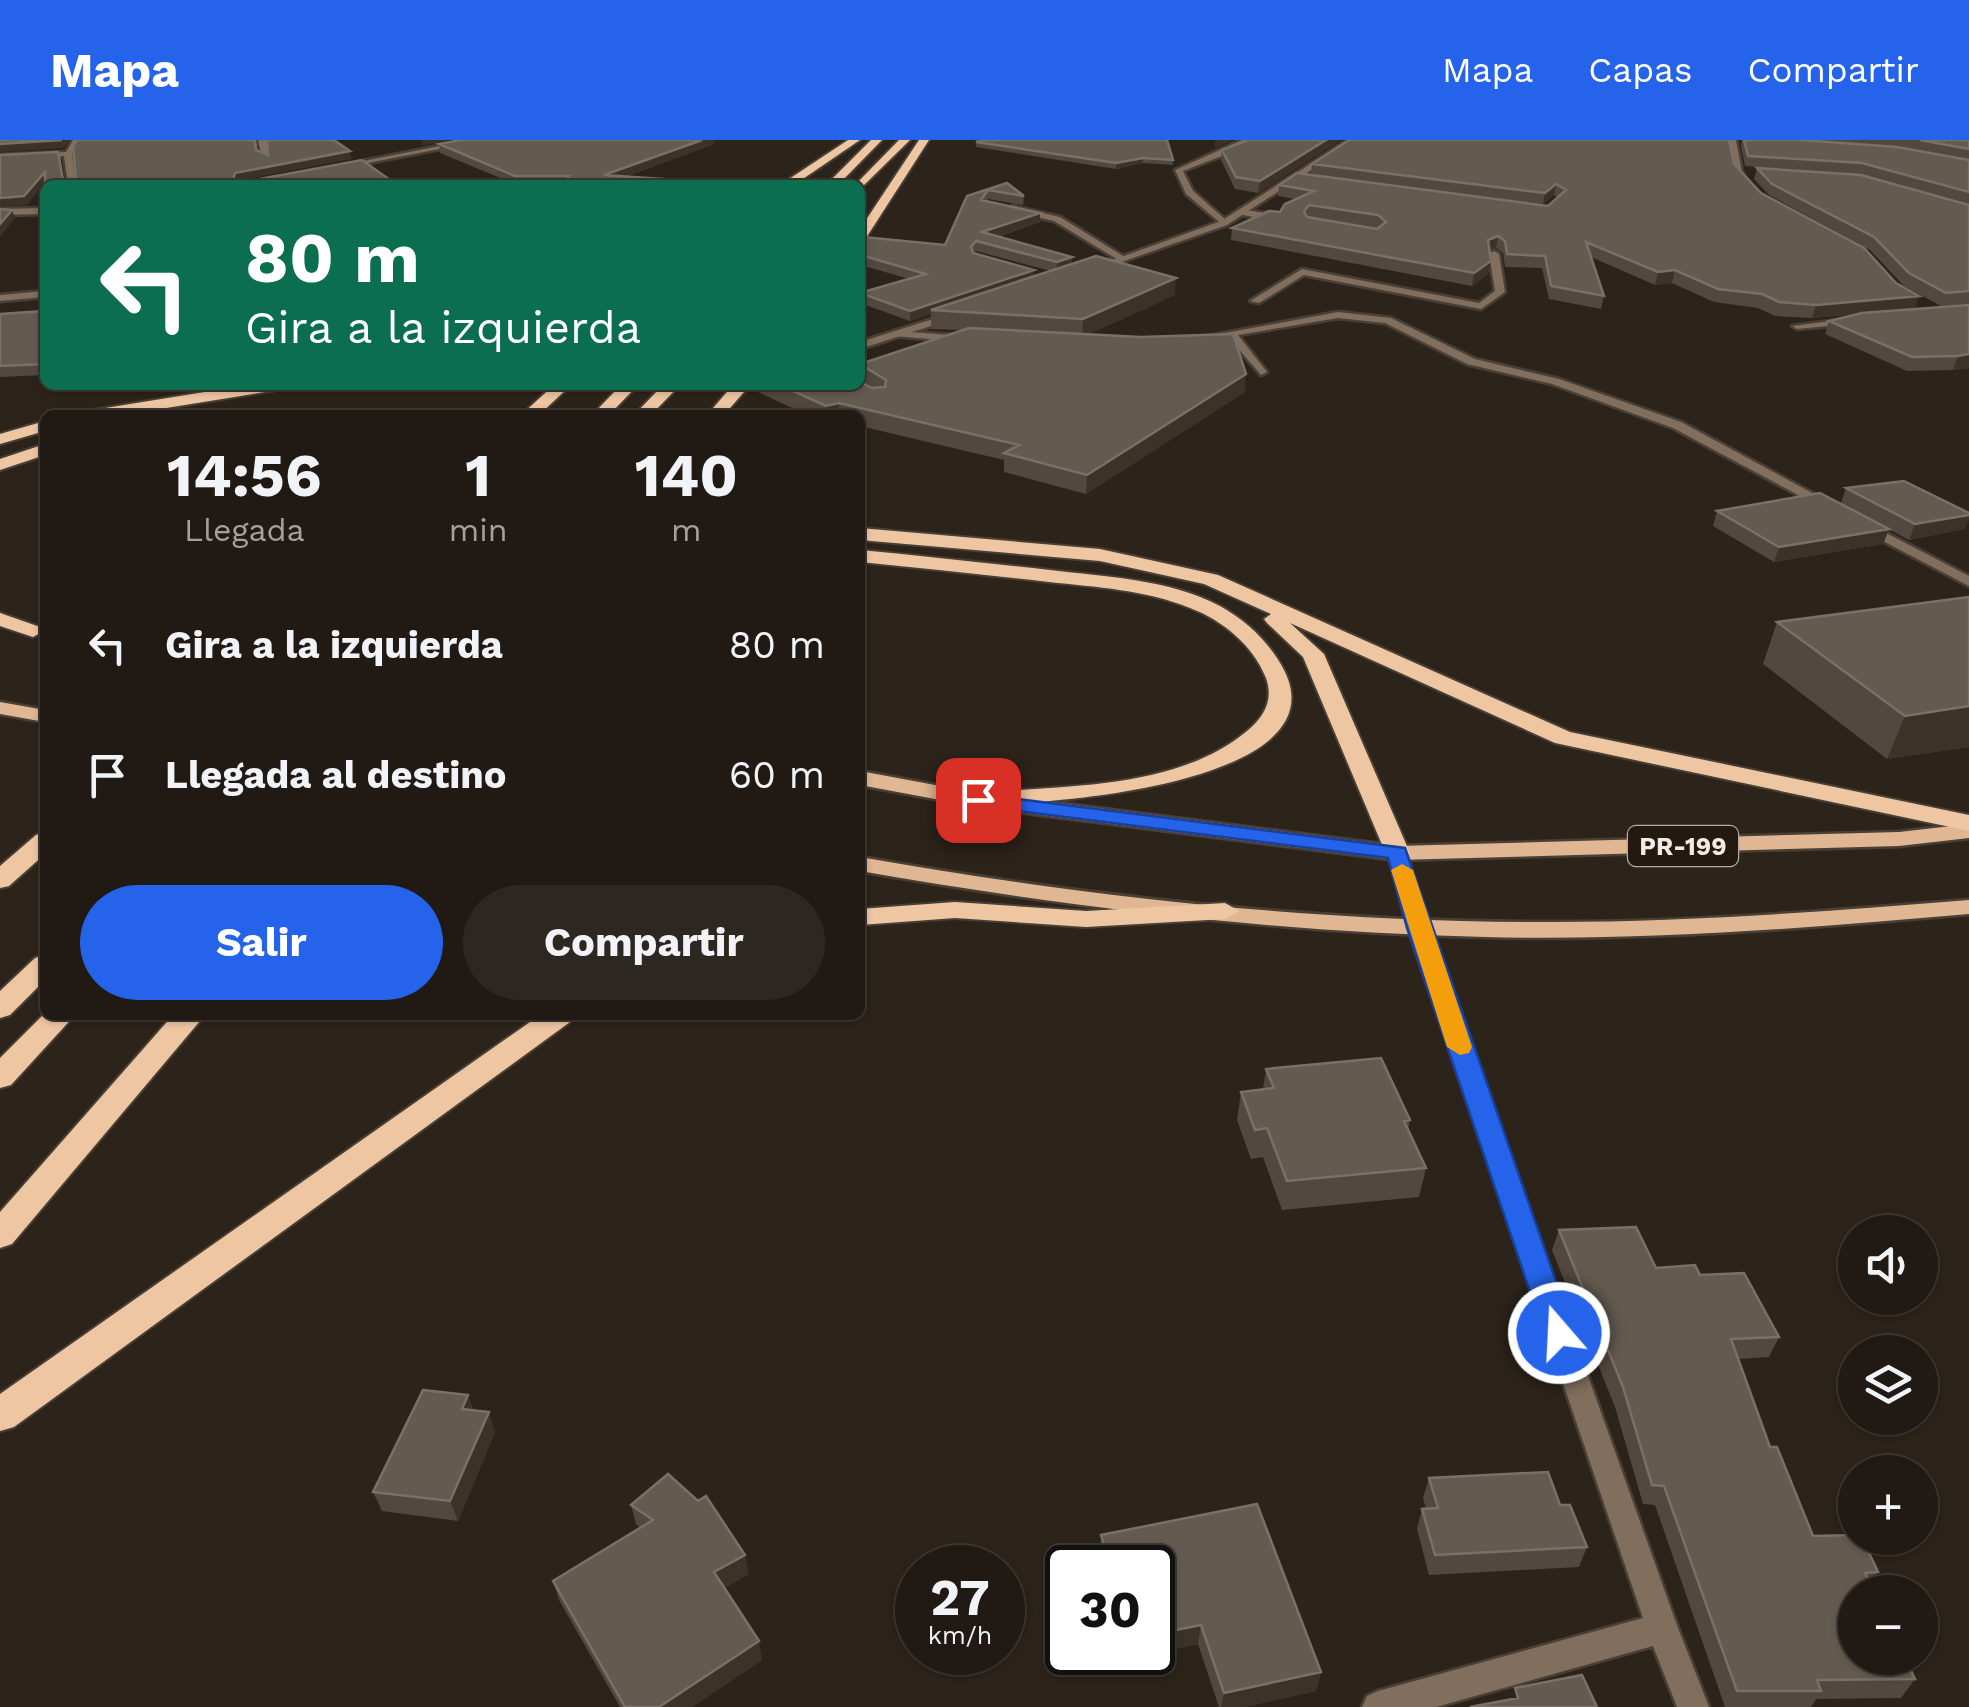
<!DOCTYPE html>
<html lang="es">
<head>
<meta charset="utf-8">
<style>
  body { margin:0; font-family:"Work Sans",sans-serif; background:#2d2722; color:#f1f3f6; height:100vh; display:flex; flex-direction:column; font-size:38px; white-space:nowrap }
  * { box-sizing:border-box; margin:0 }
  p { font-size:32px; color:#a2a1a0 }
  .icon { flex:none; width:55px; height:55px; fill:none; stroke:currentColor; stroke-width:2; stroke-linecap:round; stroke-linejoin:round }
  .map { position:relative; flex:1; overflow:hidden }
  .sheet { position:absolute; left:40px; top:270px; width:825px; height:610px; display:flex; flex-direction:column; background:#211a14; border-radius:15px; box-shadow:0 2px 8px #0004,0 0 0 2px #3e3834 }
  .sheet>* { flex:none }
  .top-card { position:absolute; left:40px; top:40px; width:825px; height:210px; border-radius:15px; box-shadow:0 2px 8px #0004,0 0 0 2px #3e3834; background:#0b6e4f; color:#fff; overflow:hidden }
  .controls { position:absolute; left:1838px; top:1075px; display:grid; gap:20px }
  .controls a { display:grid; place-items:center; width:100px; height:100px; border-radius:50%; background:#211a14; box-shadow:0 2px 8px #0004,0 0 0 2px #3e3834; font-size:50px }
  .speed { position:absolute; left:895px; top:1405px; display:flex; gap:20px; font-size:50px; font-weight:700; text-align:center }
  .speed>* { display:grid; place-content:center; width:130px; height:130px; border-radius:50%; background:#211a14; box-shadow:0 2px 8px #0004,0 0 0 2px #3e3834; line-height:1 }
  .speed small { font-size:25px; font-weight:400 }
  .speed .limit { border:5px solid #111; border-radius:15px; background:#fff; color:#111 }
  .pin { position:absolute; display:grid; place-items:center; width:85px; height:85px; color:#fff; margin:-42px; border-radius:20px; box-shadow:0 5px 15px #0006 }
  .me { position:absolute; width:110px; margin:-55px; rotate:341deg; stroke-linejoin:round; filter:drop-shadow(0 0 8px #0008) }
  .turn { display:flex; align-items:center; gap:35px; height:210px; padding:0 40px; font-size:45px }
  .turn .icon { width:130px; height:130px; stroke-width:2.5 }
  .turn b { display:block; font-size:70px; line-height:85px }
  .eta { display:flex; justify-content:space-evenly; align-items:center; height:170px; text-align:center }
  .eta b { font-size:60px; font-weight:700; line-height:70px }
  .primary-button { display:flex; gap:20px; margin-top:auto; padding:20px 40px }
  .primary-button a { flex:1; height:115px; border-radius:60px; background:#2563eb; color:#fff; font-size:40px; font-weight:700; line-height:115px; text-align:center }
  .primary-button a+a { background:#2d2722; color:#f1f3f6 }
  ul { padding:0; list-style:none }
  li { display:flex; align-items:center; gap:30px; height:130px; padding:0 40px }
  li div { flex:1 }
  li b { display:block; font-size:38px }
  li em { font-style:normal }
  header { display:flex; align-items:center; gap:60px; box-sizing:border-box; height:140px; padding:0 50px; background:#2563eb; color:#fff }
  header strong { font-size:48px }
  nav { display:flex; gap:55px; margin-inline-start:auto; font-size:35px }
  .map>svg:first-child { display:block }
  .lines { fill:none; stroke-linecap:round; stroke-linejoin:round }
  .service-casing { stroke:#483f36; stroke-width:5 }
  .minor-casing { stroke:#483f36; stroke-width:5 }
  .tertiary-casing { stroke:#483f36; stroke-width:5 }
  .primary-casing { stroke:#483f36; stroke-width:5 }
  .trunk-casing { stroke:#483f36; stroke-width:4 }
  .service { fill:#816e5c; fill-rule:evenodd }
  .minor { fill:#816e5c; fill-rule:evenodd }
  .tertiary { fill:#816e5c; fill-rule:evenodd }
  .primary { fill:#e0b792; fill-rule:evenodd }
  .trunk { fill:#efc6a2; fill-rule:evenodd }
  .wall { fill:#52483f; fill-rule:evenodd }
  .shaded-wall { fill:#3c3228 }
  .building { fill:#635a50; stroke:#797068; stroke-width:2.5; fill-rule:evenodd }
  .route { fill:#2563eb; stroke:#184099; stroke-width:2.5 }
  .slow { fill:#f59e0b }
  .labels { text-anchor:middle; stroke-width:9; stroke-linejoin:round; paint-order:stroke }
  .shield { fill:#231911; stroke:#b3aca5; stroke-width:2.5 }
  .shield-label { font-size:25px; font-weight:bold; fill:#f1ebe5 }
</style>
</head>
<body>
<header>
<strong>Mapa</strong>
<nav><a>Mapa</a><a>Capas</a><a>Compartir</a></nav>
</header>
<div class="map">
<svg width="1969" height="1567" viewBox="0 0 1969 1567">
  <rect width="100%" height="100%" fill="#2c231a"/>
  <g class="lines">
    <g class="service-casing">
      <path id="service" d="M1013,66L1060,77L1128,119L1120,121L1054,81L1010,71Z"/>
    </g>
    <g class="minor-casing">
      <path id="minor" d="M73,0H81L72,14L76,45H68L64,16L0,19V15L66,12Z
        M258,0H266L269,19L262,17Z
        M470,0H486L342,28L338,26Z
        M1242,0H1250L1248,6L1183,31L1193,51L1227,81L1224,86L1186,54L1175,30Z
        M1728,0H1736L1742,32L1751,48H1745L1734,32Z
        M45,68V74L0,75V69Z
        M1240,69L1277,75L1281,78L1277,81L1237,74Z
        M1494,111L1499,114L1505,152L1481,169L1304,135L1259,163L1250,161L1302,129L1479,163L1495,151L1489,114Z
        M45,151V157L0,161V155Z
        M1338,172L1391,178L1475,219L1559,239L1681,282L1838,367L1826,370L1673,288L1552,244L1467,224L1385,183L1338,178L1238,195L1267,232L1261,235L1228,197L1203,201L1198,198Z
        M1855,178L1859,179V183L1797,189L1792,186Z
        M897,191L965,196L970,199L965,202L893,196L892,194Z
        M1865,382L1969,436V446L1860,389L1858,386Z
        M1397,707L1406,713L1428,788L1678,1488L1709,1567H1677L1653,1506L1436,1567H1362L1367,1556L1378,1551L1643,1478L1408,788L1388,713Z"/>
    </g>
    <g class="tertiary-casing">
      <path id="tertiary" d="M1348,0H1357L1227,85L1093,132L1085,130L1221,81Z
        M958,171L962,176L860,209V202Z"/>
    </g>
    <g class="primary-casing">
      <path id="primary" d="M0,562L45,570V582L0,574Z
        M860,631L978,653L1397,706L1899,692L1969,684V698L1899,706L1397,720L978,667L860,645Z
        M860,717C1088,757 1321,783 1553,782C1692,782 1831,771 1969,760V774C1808,788 1646,801 1485,797C1275,792 1066,767 860,731Z"/>
    </g>
    <g class="trunk-casing">
      <path id="trunk" d="M848,0H860L794,45H780Z
        M871,0H882L838,45H826Z
        M899,0H910L860,49L856,44Z
        M919,0H929L866,98L860,102V89Z
        M248,245H285L277,250L123,275H85L93,270Z
        M554,245H571L539,275H521Z
        M621,245H638L609,275H592Z
        M663,245H680L651,275H634Z
        M733,245H750L724,275H707Z
        M45,281V291L0,304V294Z
        M45,304V315L0,330V319Z
        M860,388L1100,409L1218,435L1570,592L1969,675V691L1555,603L1290,483L1324,514L1410,713L1406,719H1388L1303,517L1267,483L1264,479L1271,474L1204,444L1100,421L860,400Z
        M860,410C923,416 986,423 1050,430C1106,437 1169,439 1220,466C1247,481 1270,503 1284,530C1337,634 1094,658 1037,662C1016,664 990,670 969,665L966,660L969,655L978,653C1065,645 1176,650 1247,591C1264,577 1274,560 1266,538C1253,505 1222,480 1190,468C1146,450 1096,447 1049,442C986,435 923,428 860,422Z
        M0,473L40,487L44,491L33,497L0,486Z
        M45,692V714L9,746L0,748V726L36,695Z
        M955,762L1086,771L1225,763L1239,771L1225,779L1086,787L955,778L860,785V769Z
        M45,815V840L10,875L0,878V851L35,818Z
        M45,873L75,875L11,945L0,948V918Z
        M173,875H205L12,1104L0,1108V1072Z
        M540,875H575L570,882L14,1287L0,1291V1254Z"/>
    </g>
    <use href="#service" class="service"/>
    <use href="#minor" class="minor"/>
    <use href="#tertiary" class="tertiary"/>
    <use href="#primary" class="primary"/>
    <use href="#trunk" class="trunk"/>
  </g>
  <path class="wall" d="M461,0H713L714,4L625,37L722,43V45H517L440,13L439,4Z
    M1341,0L1258,53L1235,49L1221,20L1222,10Z
    M1742,0H1969V164L1941,166L1904,146L1870,110L1769,55L1754,39L1757,28L1860,35L1745,26L1741,6Z
    M976,2L1173,20V25L1143,23L1116,29L976,7Z
    M1312,24H1734L1761,53L1915,169L1969,228L1953,230L1907,231L1825,194L1829,181L1858,174L1812,178L1775,176L1758,168L1714,162L1672,143L1655,145L1591,117L1604,156L1601,169L1549,159L1542,128L1505,127L1503,113L1496,108L1489,111L1491,121L1488,134L1472,146L1231,100L1232,88L1280,72L1295,59L1278,56L1279,45L1548,66L1558,58L1554,55L1543,64L1311,35Z
    M1007,43L1024,56L1023,65L988,59L986,62L1040,73V82L998,97L1072,117V124L1175,155L1089,194L1245,252L1086,354L1004,332V320L860,286V275H807L756,251L755,245H860V224L961,190L931,189V174L910,181L860,163V152L909,139L861,125V115L945,105L967,56ZM976,111L1051,131L1034,137L974,113Z
    M45,155V235L0,237V174L43,171Z
    M1846,348L1965,389L1909,400L1841,363Z
    M1717,371L1889,389L1883,404L1774,422L1713,386Z
    M1969,457V607L1887,619L1763,524L1777,482Z
    M1266,929L1410,980L1408,989L1426,1028L1419,1057L1282,1070L1263,1017L1251,1019L1237,980L1241,952L1263,949Z
    M1559,1090L1656,1128L1700,1135L1779,1197L1769,1217L1738,1219L1770,1307L1813,1396L1878,1432L1870,1444L1915,1539L1901,1558L1816,1559L1811,1567H1725L1655,1365L1643,1364L1615,1267L1552,1110Z
    M468,1255L473,1270L495,1292L458,1381L382,1371L373,1352Z
    M1429,1338L1560,1365L1587,1407L1579,1427L1429,1435L1417,1389L1422,1369H1426L1423,1358Z
    M631,1365L749,1434L724,1448L762,1520L692,1567H620L559,1460L553,1441L640,1388L636,1384Z
    M1101,1395L1321,1532L1316,1551L1244,1567H1219L1198,1504L1130,1519L1128,1512H1152V1428H1103L1100,1414Z"/>
  <path class="shaded-wall" d="M70,0L64,8L0,12V4Z
    M422,0H450L423,5Z
    M702,0H713L714,4L605,44L604,35Z
    M1215,0H1233L1215,8Z
    M1326,0H1341L1258,53L1260,41Z
    M350,11L352,19L237,41L233,40L235,33Z
    M1143,18V23L1116,29V23Z
    M45,32L47,40L27,65L0,66V58Z
    M1556,44L1554,55L1543,64L1545,53Z
    M12,70L15,78L0,97V84Z
    M1040,73V82L982,102V92Z
    M1498,96L1496,108L1486,112L1488,100Z
    M1072,117V127L1056,132L1057,122Z
    M1491,121L1488,134L1472,146L1474,133Z
    M1034,130V140L931,170V174L910,181V171Z
    M1675,130L1672,143L1655,145L1658,132Z
    M1176,138L1175,155L1082,197L1083,179Z
    M1919,156L1915,169L1812,178L1816,165Z
    M1969,214V228L1953,230L1958,216Z
    M1246,234L1245,252L1086,354L1087,335Z
    M839,263V275H827L826,266Z
    M1969,375V380L1965,389L1909,400L1915,384Z
    M1889,389L1883,404L1774,422L1779,407Z
    M1969,566V607L1887,619L1905,576Z
    M468,1255L474,1275L462,1269Z
    M489,1272L495,1292L458,1381L450,1361Z
    M745,1415L749,1434L718,1451L714,1432Z
    M1201,1485L1198,1504L1130,1519V1512H1152V1495Z
    M759,1501L762,1520L692,1567H659Z
    M1321,1532L1316,1551L1244,1567H1221L1224,1553Z"/>
  <path class="building" d="M0,0H62L0,4Z
    M77,0H255L256,10L268,15L267,0H334L350,11L235,33L233,40H254L362,20L397,45H45V91V32L24,56L0,58V15L58,12L63,40L76,39L73,7Z
    M461,0H702L604,35L722,43L718,45H563L569,36H515L439,4Z
    M983,0H1167L1173,20L1143,18L1116,23L976,2Z
    M1248,0H1326L1260,41L1236,37L1222,10Z
    M1349,0H1729L1734,24L1761,53L1864,108L1896,143L1919,156L1816,165L1779,162L1762,154L1718,149L1675,130L1658,132L1586,102L1604,156L1551,146L1545,116L1507,114L1505,101L1498,96L1488,100L1491,121L1474,133L1232,88L1269,71L1280,72L1285,64L1314,51L1279,45L1297,33L1548,66L1566,50L1556,44L1545,53L1312,24ZM1309,65L1378,75L1386,82L1377,89L1307,77L1304,71Z
    M1744,0H1801L1897,7L1969,20V52L1862,23L1748,16Z
    M1920,0H1969V9Z
    M1757,28L1861,35L1969,65V151L1946,153L1909,133L1874,97L1772,44Z
    M1007,43L1024,56L988,50L981,60L1040,73L982,92L1072,117L1057,122L976,101L971,107L973,113L1034,130L910,171L860,153L926,134L861,115L864,97L945,105L967,56Z
    M0,69L12,70L0,84Z
    M1096,116L1176,138L1083,179L931,170Z
    M45,155V224L0,226V174L43,171Z
    M1969,165V214L1958,216L1912,217L1829,181L1862,173Z
    M969,188L1141,197L1233,194L1246,234L1087,335L1004,313L1019,305L839,263L826,266L780,245H860V242L872,248L885,247L886,240L860,224Z
    M1904,341L1969,373V375L1915,384L1846,348Z
    M1820,353L1889,389L1779,407L1717,371Z
    M1969,457V566L1905,576L1777,482Z
    M1381,918L1410,980L1404,981L1426,1028L1287,1041L1267,988L1255,990L1241,952L1274,948L1266,929Z
    M1636,1087L1656,1128L1695,1125L1700,1135L1744,1133L1779,1197L1731,1199L1770,1307H1777L1813,1396L1855,1395V1398H1862L1878,1432L1865,1433L1875,1452H1855V1518H1905L1915,1539L1817,1540L1821,1551H1737L1664,1346L1652,1345L1623,1247L1559,1090Z
    M423,1250L468,1255L462,1269L489,1272L450,1361L373,1352Z
    M1548,1332L1560,1365H1570L1587,1407L1435,1415L1422,1369L1438,1368L1429,1338Z
    M668,1334L698,1361L706,1356L745,1415L714,1432L759,1501L659,1567H625L553,1441L653,1380L631,1365Z
    M1257,1364L1321,1532L1224,1553L1201,1485L1152,1495V1428H1111L1101,1395Z
    M1582,1535L1597,1567H1470L1518,1558L1515,1548Z"/>
  <path class="route" d="M978,654L1405,708L1574,1193L1570,1201L1559,1205L1549,1201L1544,1193L1407,788L1388,718L971,665L968,660L971,656Z"/>
  <path class="slow" d="M1402,724L1413,730L1472,907L1469,913L1460,915L1447,907L1391,730Z"/>
  <g class="labels">
    <rect class="shield" x="1628" y="686" width="110" height="40" rx="8"/>
    <g class="shield-label">
      <text x="1683" y="715">PR-199</text>
    </g>
  </g>
</svg>
<div class="controls">
<a><svg class="icon" aria-label="sound" viewBox="0 0 24 24"><path d="M4 9h4l5-4v14l-5-4H4zM17 9q2 3 0 6"/></svg></a>
<a><svg class="icon" aria-label="layers" viewBox="0 0 24 24"><path d="M12 4l9 5-9 5-9-5zM3 14l9 5 9-5"/></svg></a>
<a>+</a>
<a>−</a>
</div>
<div class="speed"><div>27<small>km/h</small></div><div class="limit">30</div></div>
<div class="pin" style="left:978px;top:660px;background:#d93025"><svg class="icon" aria-label="arrive" viewBox="0 0 24 24"><path d="M6 21V4h12l-3 4 3 4H6"/></svg></div>
<svg class="me" style="left:1559px;top:1193px" viewBox="-20 -20 40 40"><circle r="17" fill="#2563eb" stroke="#fff" stroke-width="3"/><path d="M0-11L8 9 0 5-8 9z" fill="#fff"/></svg>
<div class="top-card">
<div class="turn"><svg class="icon" aria-label="left" viewBox="0 0 24 24"><path d="M17 20v-9H6M10 6l-5 5 5 5"/></svg><div><b>80 m</b>Gira a la izquierda</div></div>
</div>
<section class="sheet">
<div class="eta">
<div><b>14:56</b><p>Llegada</p></div>
<div><b>1</b><p>min</p></div>
<div><b>140</b><p>m</p></div>
</div>
<ul>
<li><svg class="icon" aria-label="left" viewBox="0 0 24 24"><path d="M17 20v-9H6M10 6l-5 5 5 5"/></svg><div><b>Gira a la izquierda</b></div><em>80 m</em></li>
<li><svg class="icon" aria-label="arrive" viewBox="0 0 24 24"><path d="M6 21V4h12l-3 4 3 4H6"/></svg><div><b>Llegada al destino</b></div><em>60 m</em></li>
</ul>
<div class="primary-button"><a>Salir</a><a>Compartir</a></div>
</section>
</div>
</body>
</html>
